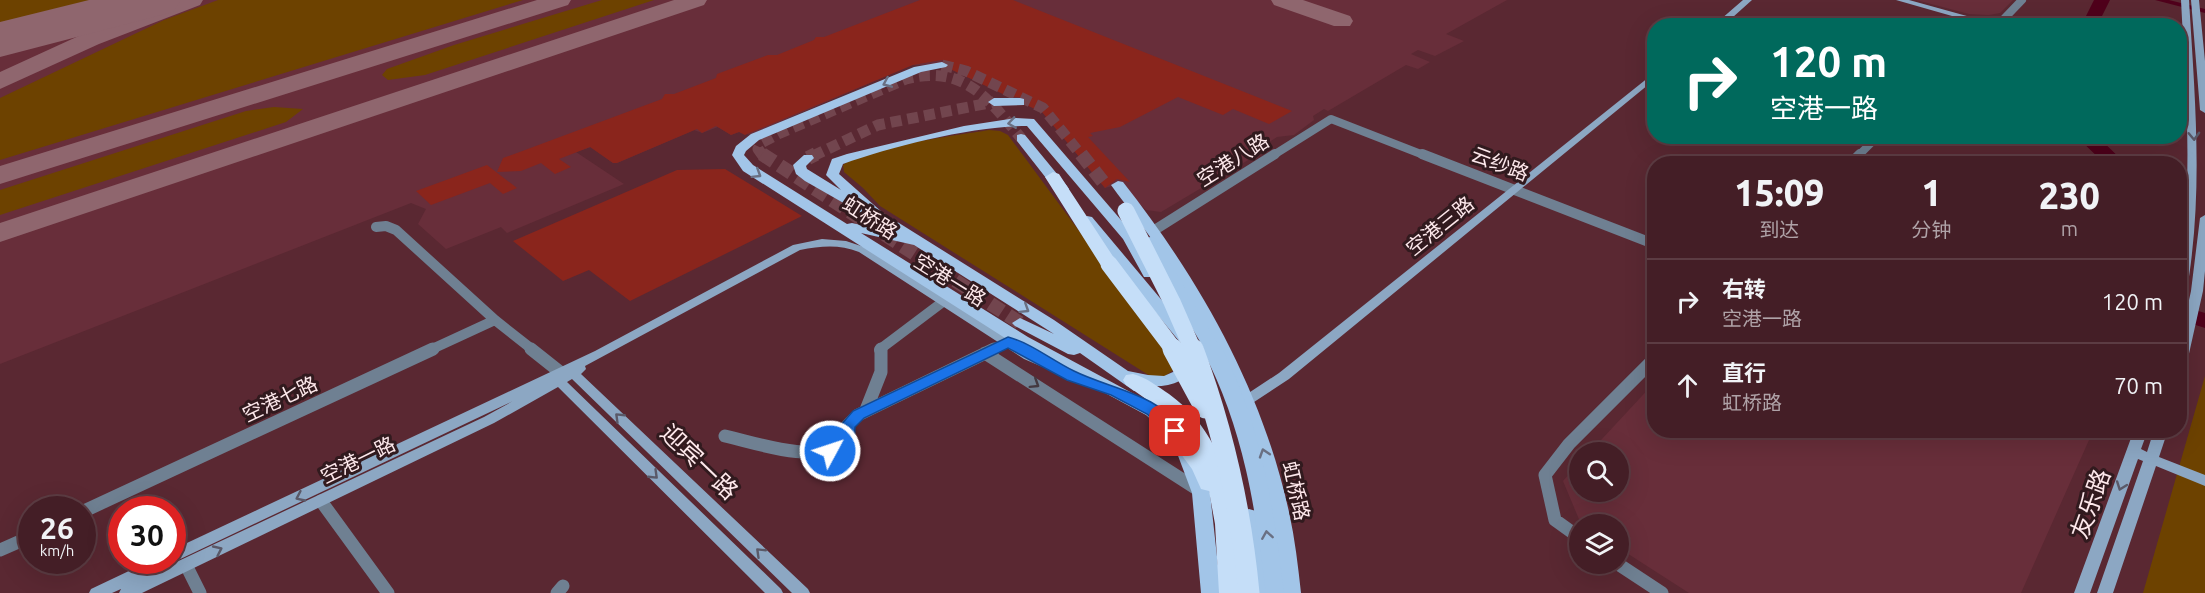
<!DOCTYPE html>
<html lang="zh">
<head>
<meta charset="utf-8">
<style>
  body { margin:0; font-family:Ubuntu,"Noto Sans SC",sans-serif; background:#4e2b32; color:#f1f3f6; height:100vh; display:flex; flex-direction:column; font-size:22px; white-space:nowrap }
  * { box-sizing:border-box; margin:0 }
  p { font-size:20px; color:#afa2a7 }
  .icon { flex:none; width:33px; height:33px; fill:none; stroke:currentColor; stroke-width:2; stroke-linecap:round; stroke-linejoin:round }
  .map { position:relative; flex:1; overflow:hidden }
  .details { position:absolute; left:1647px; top:156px; width:540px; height:282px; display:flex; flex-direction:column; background:#441e26; border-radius:24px; box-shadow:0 6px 24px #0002,0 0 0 2px #5c3c43 }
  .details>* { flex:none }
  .guide { position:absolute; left:1647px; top:18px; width:540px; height:126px; border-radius:24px; box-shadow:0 6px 24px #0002,0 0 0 2px #5c3c43; background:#00695c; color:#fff; overflow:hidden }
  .buttons { position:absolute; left:1569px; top:442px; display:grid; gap:12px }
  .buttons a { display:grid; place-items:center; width:60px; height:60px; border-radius:50%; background:#441e26; box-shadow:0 6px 24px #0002,0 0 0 2px #5c3c43; font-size:30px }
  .speed { position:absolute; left:18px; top:496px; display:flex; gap:12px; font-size:30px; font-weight:700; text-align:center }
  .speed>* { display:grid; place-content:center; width:78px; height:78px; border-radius:50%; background:#441e26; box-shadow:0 6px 24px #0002,0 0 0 2px #5c3c43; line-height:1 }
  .speed small { font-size:15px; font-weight:400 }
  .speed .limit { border:9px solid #d22; background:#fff; color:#111 }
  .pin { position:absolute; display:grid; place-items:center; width:51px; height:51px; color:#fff; margin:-26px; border-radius:12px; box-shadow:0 3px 9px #0006 }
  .me { position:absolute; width:66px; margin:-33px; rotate:50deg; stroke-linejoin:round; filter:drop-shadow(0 0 4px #0008) }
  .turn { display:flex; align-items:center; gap:21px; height:126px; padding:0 24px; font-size:27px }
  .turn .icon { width:78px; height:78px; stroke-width:2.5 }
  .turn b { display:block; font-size:42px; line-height:51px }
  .eta { display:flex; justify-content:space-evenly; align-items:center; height:102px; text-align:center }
  .eta b { font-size:36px; font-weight:800; line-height:42px }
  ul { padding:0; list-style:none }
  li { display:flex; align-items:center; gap:18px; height:84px; padding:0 24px; border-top:2px solid #5c3c43 }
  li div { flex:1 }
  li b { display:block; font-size:22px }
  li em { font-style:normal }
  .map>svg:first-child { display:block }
  .built { fill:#682e3a }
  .green { fill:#6d4200 }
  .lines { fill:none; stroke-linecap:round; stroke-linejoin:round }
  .canal { fill:#4f001b; fill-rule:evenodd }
  .river { fill:#4f001b; fill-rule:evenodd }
  .taxiway { fill:#8f666e; fill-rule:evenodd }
  .runway { fill:#8f666e; fill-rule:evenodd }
  .building { fill:#8a251c }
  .primary-tunnel-far1 { stroke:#72454e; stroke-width:11; stroke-dasharray:11 6; stroke-linecap:butt }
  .primary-tunnel { stroke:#72454e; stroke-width:14; stroke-dasharray:14 7; stroke-linecap:butt }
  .street-far2 { stroke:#6f8092; stroke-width:8 }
  .street-far1 { stroke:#6f8092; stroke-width:10 }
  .street { stroke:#6f8092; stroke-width:13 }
  .secondary { fill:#8ca7c3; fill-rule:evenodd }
  .primary { fill:#a2c5e8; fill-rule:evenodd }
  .highway { fill:#c5def8; fill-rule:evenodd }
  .primary-bridge-far1 { stroke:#a2c5e8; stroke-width:14 }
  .primary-bridge { stroke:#a2c5e8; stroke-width:18 }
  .highway-bridge-far1 { stroke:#c5def8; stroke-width:17 }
  .highway-bridge { stroke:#c5def8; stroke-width:21 }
  .oneway { stroke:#6a7083 }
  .oneway2 { stroke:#5a5968 }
  .oneway3 { stroke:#443941 }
  .route { fill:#1a73e8; stroke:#114b97; stroke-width:1.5 }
  .labels { text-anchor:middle; stroke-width:6; stroke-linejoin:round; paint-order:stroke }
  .street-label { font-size:20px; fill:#fde8eb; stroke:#311a1e }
  .near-street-label { font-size:24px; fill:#fde8eb; stroke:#311a1e }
</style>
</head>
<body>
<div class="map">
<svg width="2205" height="593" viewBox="0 0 2205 593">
  <rect width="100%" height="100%" fill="#5a2832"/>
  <path class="built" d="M0,0H1507L1446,34L1464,41L1435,56L1418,50L1411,54L1430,62L1418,69L1406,65L1328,111L1324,109L1313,116L1314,120L1294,135L1277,137L1269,142L1270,147L1161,212L1146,210L1120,184L1105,188L1042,112L942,65H911L750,135L739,132L731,135L718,127L702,133L694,130L617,163H613L591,147L576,152L624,184L507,233L501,227L446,249L418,224L426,209L411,203L0,364Z
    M1916,0H2013L2000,13L1989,15L1969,14Z
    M1654,383V430L2093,431L2021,593H1689L1619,548L1618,525L1581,524L1563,481L1579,463L1580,492H1618V453H1589Z"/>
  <path class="green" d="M0,0H95L0,24Z
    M218,0H523L0,160V98L164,20Z
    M602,0H654L425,75L388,80L382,75L387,69L454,45Z
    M274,107L303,109L286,122L0,215V190L246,111Z
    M989,130L1000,131L1008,135L1179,366L1158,381L880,206L863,188L844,172L843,165C869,146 954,136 989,130Z
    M2205,376V593H2143Z"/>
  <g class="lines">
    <path class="canal" d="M2155,0H2169L2205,9V13Z"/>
    <path class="river" d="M2094,0H2110L2097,26H2081Z
      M2076,136H2097L2126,164H2105Z
      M2185,307L2205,313V328L2180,320V308Z"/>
    <path class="taxiway" d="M172,0H203L200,5L99,44L0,89V72L83,34Z
      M537,0H571L568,5L0,184V166Z
      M674,0H707L704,5L0,242V223Z
      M1271,0H1303L1350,16L1353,21L1350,26H1334L1274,5Z"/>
    <path class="runway" d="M89,0H181L173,12L0,57V22Z"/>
  </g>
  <path class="building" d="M920,0H1013L1292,111L1269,124L1233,109L1223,115L1178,97L1120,127L1090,133L1093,136L1088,137L1130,182L1117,179L1105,188L1042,112L1026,105V98L1007,96L948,68L949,63L942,60L913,65L745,135L739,132L731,135L716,126L702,133L697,129L617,163H613L590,147L559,159L571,167L555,174L541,163L521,171L497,172L503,158L517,153L662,99L665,94H674L716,78L717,74L768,55H777L814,40L816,37H824Z
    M487,165L517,188L503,194L490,183L431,205L416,191Z
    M725,169L802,216L630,301L589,270L563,281L513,241L677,170Z"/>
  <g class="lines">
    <path class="primary-tunnel-far1" d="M942,65L966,71L1043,108L1082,156
      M763,156L758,149L761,143L778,134L906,79C963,64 988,98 1021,138
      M813,156L878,125L994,102"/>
    <path class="primary-tunnel" d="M762,154L1020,323
      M1081,154L1107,187
      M808,158L816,154"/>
    <path class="street-far2" d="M1997,26L2022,0
      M1272,156L1331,119L1426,156
      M1858,156L1878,136"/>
    <path class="street-far1" d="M1422,154L1654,244
      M1850,164L1860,154
      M376,227L386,226L396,230L495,320L533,350
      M1153,231L1275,154
      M430,350L495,320
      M879,350L944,301
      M991,350L1008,342"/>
    <path class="street" d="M531,349L560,372
      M985,353L1197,489
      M866,410L881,372V349
      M725,436C763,445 810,462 848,445L847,426L858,415L994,349
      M321,501L388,593
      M82,512L433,349
      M1580,538L1555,520L1545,475L1569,444L1654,359
      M0,550L32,536
      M1618,564L1662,593
      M186,565L200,593
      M557,593L563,586"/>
    <path class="secondary" d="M1743,0H1752L1723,26H1713Z
      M1896,0H1909L2003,26H1987Z
      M2181,0H2189C2195,101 2204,194 2186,295L2180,299C2176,262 2186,222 2187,184C2189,123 2184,61 2181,0Z
      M2191,0H2199L2205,61V113L2200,110Z
      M1654,73V80L1289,379L1251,404H1241L1239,401L1241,398L1279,373Z
      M2205,215V271L2203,291L2186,367L2180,371V341L2191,291L2200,218Z
      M822,239L846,241L867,248L1034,353L1097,380L1099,383L1097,386H1087L1024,359L859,252C839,244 821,246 800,250L585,366L586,369L581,374L808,589L810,593H792L572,379L567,382L781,589L783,593H765L558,387L494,423L142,593H119L121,589L112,593H89L91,589L150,561H172V550L595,351L793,245ZM513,401L484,417L170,565L172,563Z
      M2134,430H2148L2141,449L2147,452L2154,430H2168L2159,457L2205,475V486L2156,466L2113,593H2097L2143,461L2138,459L2090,593H2074Z"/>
    <path class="primary" d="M942,62L948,65L946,67L921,72L759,140L746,151L744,155L753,165L847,224L852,223L896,233L805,181L796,174L793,165L804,155H812L814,158L806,166L807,169L841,190L826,175L832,159L847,154L964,126L1016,118L1034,119L1134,235L1156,274L1154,277H1144L1123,239L1027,126C974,126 892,146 843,164L839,174L883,213L1054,320L1128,371L1148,375L1164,376L1173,372L1186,359H1198L1200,363C1188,381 1169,388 1148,386L1146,391H1134L1080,353L1074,355L1068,354L1015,326L1012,323L1020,318L1054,334L914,245L861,233L1028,337L1158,407L1181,427L1184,431L1181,435H1169L1146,415L1016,345L743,171L732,155L736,146L751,134L914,67Z
      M1020,98L1024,99V105L994,106L988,102L994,98Z
      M1021,134L1025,135L1067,186L1069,189L1067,192H1057L1017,141V135Z
      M1118,181L1123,182C1200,280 1262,389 1289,512C1295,539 1298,566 1301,593H1281C1268,468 1233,366 1165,259C1149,233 1129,210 1111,185Z
      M1087,216L1092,217L1191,335L1193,338L1191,341H1179L1082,223L1080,220Z
      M1186,447L1192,449L1195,453L1210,493L1221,593H1201L1192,493L1177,453L1180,449Z
      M1249,509L1256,511L1258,516L1271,593H1251L1240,516L1242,511Z"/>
    <path class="highway" d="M1053,172L1059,174L1118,264L1115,268H1103L1100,264L1045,177Z
      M1133,374C1146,377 1158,387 1169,394C1234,441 1238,520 1243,593H1219L1215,524L1209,491L1201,489L1192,469L1172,442L1175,437L1187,436L1166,413L1126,385L1123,380L1126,375Z"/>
    <path class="primary-bridge-far1" d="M1151,244L1213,350"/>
    <path class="primary-bridge" d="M1212,349C1252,425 1265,509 1275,593"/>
    <path class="highway-bridge-far1" d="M1126,211L1172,302L1193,350
      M1109,264L1174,350"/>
    <path class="highway-bridge" d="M1173,349L1205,408
      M1193,349C1223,429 1241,508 1249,593"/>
  </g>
  <defs><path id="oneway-chevron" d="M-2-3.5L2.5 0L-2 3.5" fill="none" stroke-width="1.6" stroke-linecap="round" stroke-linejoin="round" transform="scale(1.5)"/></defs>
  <g class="oneway">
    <use href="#oneway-chevron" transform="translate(887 83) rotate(157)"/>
    <use href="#oneway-chevron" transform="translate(1012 123) rotate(172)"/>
    <use href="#oneway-chevron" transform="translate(757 174) rotate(32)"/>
    <use href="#oneway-chevron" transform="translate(1025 309) rotate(32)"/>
    <use href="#oneway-chevron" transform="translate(1264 453) rotate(-108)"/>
    <use href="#oneway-chevron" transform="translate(1267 535) rotate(-99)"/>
  </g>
  <g class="oneway2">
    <use href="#oneway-chevron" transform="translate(2194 136) rotate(88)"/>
    <use href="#oneway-chevron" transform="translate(619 417) rotate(-136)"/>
    <use href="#oneway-chevron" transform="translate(654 475) rotate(44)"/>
    <use href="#oneway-chevron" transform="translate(2121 486) rotate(110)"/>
    <use href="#oneway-chevron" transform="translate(300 497) rotate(155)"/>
    <use href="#oneway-chevron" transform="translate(218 550) rotate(-25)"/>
    <use href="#oneway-chevron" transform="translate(760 552) rotate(-136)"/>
  </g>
  <use class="oneway3" href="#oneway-chevron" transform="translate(1035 384) rotate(32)"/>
  <path class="route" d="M1008,337C1031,343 1053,361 1074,371C1110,389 1160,394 1183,431L1175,437L1169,435L1147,414L1111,395L1067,380L1008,348L864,418L855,427L854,449L830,457L824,455L822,451L824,447L840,442V426L853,411Z"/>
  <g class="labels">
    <g class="street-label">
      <text transform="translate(1233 160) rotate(-32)" y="7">空港八路</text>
      <text transform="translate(1500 164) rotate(21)" y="7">云纱路</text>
      <text transform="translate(870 218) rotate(33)" y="7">虹桥路</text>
      <text transform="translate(1440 226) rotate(-39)" y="7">空港三路</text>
      <text transform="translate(950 280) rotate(32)" y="7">空港一路</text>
      <text transform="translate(280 399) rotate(-25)" y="7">空港七路</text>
      <text transform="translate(358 460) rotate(-26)" y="7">空港一路</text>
      <text transform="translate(1296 491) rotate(77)" y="7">虹桥路</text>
    </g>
    <g class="near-street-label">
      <text transform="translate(699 462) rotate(44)" y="8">迎宾一路</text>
      <text transform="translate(2091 504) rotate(-70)" y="8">友乐路</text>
    </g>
  </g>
</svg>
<div class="buttons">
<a><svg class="icon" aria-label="search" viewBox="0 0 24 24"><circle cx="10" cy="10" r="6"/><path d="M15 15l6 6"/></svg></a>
<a><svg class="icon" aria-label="layers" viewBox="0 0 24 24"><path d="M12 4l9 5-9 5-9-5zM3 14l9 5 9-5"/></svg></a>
</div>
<div class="speed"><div>26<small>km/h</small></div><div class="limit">30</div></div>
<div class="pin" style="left:1175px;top:431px;background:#d93025"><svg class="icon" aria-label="arrive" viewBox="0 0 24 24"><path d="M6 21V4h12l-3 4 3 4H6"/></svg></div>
<svg class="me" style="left:830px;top:451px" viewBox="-20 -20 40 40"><circle r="17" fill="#1a73e8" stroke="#fff" stroke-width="3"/><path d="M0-11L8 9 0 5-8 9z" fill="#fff"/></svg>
<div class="guide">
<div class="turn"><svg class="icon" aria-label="right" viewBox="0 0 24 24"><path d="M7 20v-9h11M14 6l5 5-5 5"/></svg><div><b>120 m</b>空港一路</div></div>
</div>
<section class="details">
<div class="eta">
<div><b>15:09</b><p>到达</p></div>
<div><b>1</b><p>分钟</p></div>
<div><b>230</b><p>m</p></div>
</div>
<ul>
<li><svg class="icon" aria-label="right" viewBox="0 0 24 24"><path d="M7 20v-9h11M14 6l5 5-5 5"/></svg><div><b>右转</b><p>空港一路</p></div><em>120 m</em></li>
<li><svg class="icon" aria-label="ahead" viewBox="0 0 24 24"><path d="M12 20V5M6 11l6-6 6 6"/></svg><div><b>直行</b><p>虹桥路</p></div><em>70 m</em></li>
</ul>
</section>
</div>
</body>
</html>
